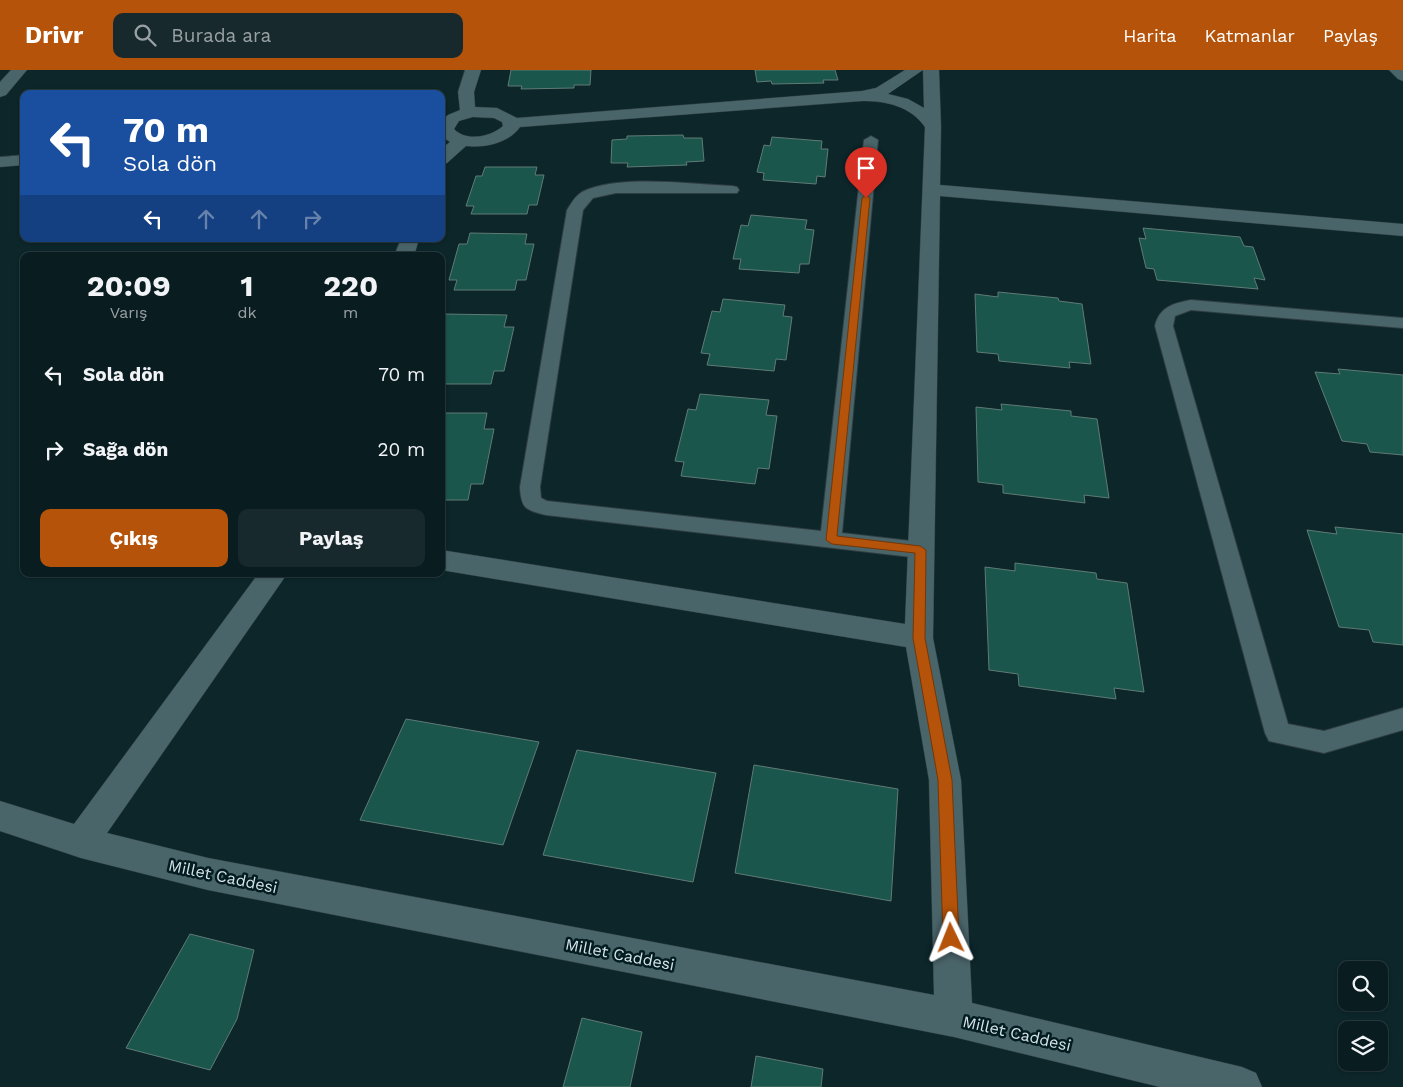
<!DOCTYPE html>
<html lang="tr">
<head>
<meta charset="utf-8">
<style>
  body { margin:0; font-family:"Work Sans",sans-serif; background:#17292d; color:#f1f3f6; height:100vh; display:flex; flex-direction:column; font-size:19px; white-space:nowrap }
  * { box-sizing:border-box; margin:0 }
  p { font-size:16px; color:#99a1a5 }
  .icon { flex:none; width:28px; height:28px; fill:none; stroke:currentColor; stroke-width:2; stroke-linecap:round; stroke-linejoin:round }
  .map { position:relative; flex:1; overflow:hidden }
  .panel { position:absolute; left:20px; top:182px; width:425px; height:325px; display:flex; flex-direction:column; background:#091c20; border-radius:10px; box-shadow:0 1px 4px #0004,0 0 0 1px #293a3e }
  .panel>* { flex:none }
  .guide { position:absolute; left:20px; top:20px; width:425px; height:152px; border-radius:10px; box-shadow:0 1px 4px #0004,0 0 0 1px #293a3e; background:#1a4fa0; color:#fff; overflow:hidden }
  .tools { position:absolute; left:1338px; top:891px; display:grid; gap:10px }
  .tools a { display:grid; place-items:center; width:50px; height:50px; border-radius:10px; background:#091c20; box-shadow:0 1px 4px #0004,0 0 0 1px #293a3e; font-size:25px }
  .pin { position:absolute; display:grid; place-items:center; width:42px; height:42px; color:#fff; margin:-51px -21px; border-radius:50% 50% 50% 0; rotate:-45deg; box-shadow:0 0 5px #0007 }
  .pin .icon { rotate:45deg }
  .me { position:absolute; width:55px; margin:-28px; rotate:358deg; stroke-linejoin:round; filter:drop-shadow(0 0 4px #0008) }
  .turn { display:flex; align-items:center; gap:18px; height:105px; padding:0 20px; font-size:22px }
  .turn .icon { width:65px; height:65px; stroke-width:2.5 }
  .turn b { display:block; font-size:35px; line-height:42px }
  .lanes { display:flex; align-items:center; height:48px; padding:0 20px; background:#0003; justify-content:center; gap:25px; direction:ltr }
  .lanes .off { opacity:.35 }
  .eta { display:flex; justify-content:space-evenly; align-items:center; height:85px; text-align:center }
  .eta b { font-size:30px; font-weight:700; line-height:35px }
  .action { display:flex; gap:10px; margin-top:auto; padding:10px 20px }
  .action a { flex:1; height:58px; border-radius:10px; background:#b45309; color:#fff; font-size:20px; font-weight:700; line-height:58px; text-align:center }
  .action a+a { background:#17292d; color:#f1f3f6 }
  ul { padding:0; list-style:none }
  li { display:flex; align-items:center; gap:15px; height:75px; padding:0 20px }
  li div { flex:1 }
  li b { display:block; font-size:19px }
  li em { font-style:normal }
  header { display:flex; align-items:center; gap:30px; box-sizing:border-box; height:70px; padding:0 25px; background:#b45309; color:#fff }
  header strong { font-size:24px }
  nav { display:flex; gap:28px; margin-inline-start:auto; font-size:18px }
  .search { width:350px; height:45px; background:#17292d; display:flex; align-items:center; gap:12px; box-sizing:border-box; padding:0 18px; border-radius:10px; color:#99a1a5; font-size:19px }
  .map>svg:first-child { display:block }
  .building { fill:#1a564b; stroke:#607b75 }
  .lines { fill:none; stroke-linecap:round; stroke-linejoin:round }
  .service-casing { stroke:#2f3d42; stroke-width:2 }
  .minor-casing { stroke:#2f3d42; stroke-width:1 }
  .tertiary-casing { stroke:#2f3d42; stroke-width:1 }
  .service { fill:#4a656a; fill-rule:evenodd }
  .minor { fill:#4a656a; fill-rule:evenodd }
  .tertiary { fill:#4a656a; fill-rule:evenodd }
  .route { fill:#b45309; stroke:#753606 }
  .labels { text-anchor:middle; stroke-width:5; stroke-linejoin:round; paint-order:stroke }
  .near-street-label { font-size:16px; fill:#d6e5e8; stroke:#031c21 }
</style>
</head>
<body>
<header>
<strong>Drivr</strong>
<div class="search"><svg class="icon" aria-label="search" viewBox="0 0 24 24"><circle cx="10" cy="10" r="6"/><path d="M15 15l6 6"/></svg>Burada ara</div>
<nav><a>Harita</a><a>Katmanlar</a><a>Paylaş</a></nav>
</header>
<div class="map">
<svg width="1403" height="1017" viewBox="0 0 1403 1017">
  <rect width="100%" height="100%" fill="#0c262a"/>
  <path class="building" d="M511,0H591L590,15H574V18L521,19L522,16H508Z
    M755,0H835L838,10H823L824,13L772,14L771,11L757,12Z
    M683,65L684,68H702L704,91L686,92L687,95L627,97L628,93H611L612,70L627,69V66Z
    M772,67L822,71L821,79H828L825,107L817,106L816,114L763,110L764,103L757,102L764,75L770,76Z
    M485,97H537L535,105H544L537,135H529L527,144H471L474,136H466L476,106H482Z
    M751,145L807,150L805,159L814,160L809,194H800L799,203L739,199L741,189H733L741,155L748,156Z
    M1143,158L1240,167L1244,176L1253,177L1265,210L1254,208L1258,219L1157,210L1154,199L1146,198L1139,168L1146,169Z
    M470,163L527,164L525,174H534L526,210H517L515,220H454L457,210H449L459,174H467Z
    M998,222L1058,228L1059,231L1082,234L1091,294L1069,292L1070,298L999,291L998,284L977,282L975,224L998,227Z
    M723,229L785,235L783,246L792,247L786,290L776,289L774,301L707,295L710,284L701,283L712,241L720,242Z
    M444,244L507,245L504,257H514L504,301H494L491,314H441V254Z
    M1338,299L1403,305V385L1370,382L1367,374L1342,371L1315,302L1340,304Z
    M700,324L769,330L766,345L777,346L769,399L758,398L755,414L681,406L684,392L675,391L688,339L696,340Z
    M1001,334L1071,341V346L1097,349L1109,428L1084,425L1085,433L1003,423V415L978,412L976,337L1002,340Z
    M441,343H487L484,359H494L483,414H471L468,430H441Z
    M1335,457L1403,464V575L1373,572L1369,560L1339,557L1307,460L1337,464Z
    M1015,493L1096,503L1097,509L1127,513L1144,622L1114,618L1116,629L1019,616L1018,604L989,600L985,497L1015,501Z
    M406,649L539,672L503,775L360,750Z
    M577,680L716,703L693,812L543,785Z
    M754,695L898,719L891,831L735,803Z
    M190,864L254,880L237,949L210,1000L126,978Z
    M582,948L642,962L630,1017H563Z
    M756,986L823,999L821,1017H751Z"/>
  <g class="lines">
    <g class="service-casing">
      <path id="service" d="M871,66L878,70L842,463L920,472L928,474L931,480L928,486L920,488L546,445C526,440 521,439 520,417L567,140C571,134 575,126 582,122C616,104 693,114 732,116L737,117L739,120L737,123H616L593,128L583,140L540,417L541,428L547,431L821,461L864,70Z
        M1191,230L1403,248V258L1191,240L1175,246L1173,256L1288,654L1324,661L1403,638V660L1324,683L1269,671L1265,663L1155,256C1159,237 1174,233 1191,230Z"/>
    </g>
    <g class="minor-casing">
      <path id="minor" d="M465,0H481L474,22L475,37L497,38L517,48L862,21L876,18L905,0H939L941,57L940,115L1403,154V166L940,126L933,568L961,710L972,933L1242,997L1256,1003L1262,1017H1160L954,967L208,820L81,788L0,761V731L74,754L258,504H287L107,763L208,788L934,925L929,710L906,577L441,500V480L905,554L925,57C910,36 887,31 862,31L520,57C509,73 485,78 466,76L447,93L441,94V79L450,72L441,66V51L448,45L460,40L458,22ZM923,0L924,38L908,29L888,24ZM473,47L494,48L502,52L503,56C491,67 466,72 454,59L459,51Z
        M24,85V95L0,97V87Z
        M401,169H419L414,186H394Z"/>
    </g>
    <g class="tertiary-casing">
      <path id="tertiary" d="M11,0H27L6,25L0,27V12Z
        M1389,0H1403V11L1398,9Z"/>
    </g>
    <use href="#service" class="service"/>
    <use href="#minor" class="minor"/>
    <use href="#tertiary" class="tertiary"/>
  </g>
  <path class="route" d="M866,125L870,128L837,466L920,476L926,480L925,568L952,710L959,868L956,874L951,876L946,874L943,868L938,710L913,568L915,483L832,474L826,470L862,128Z"/>
  <g class="labels">
    <g class="near-street-label">
      <text transform="translate(223 806) rotate(12)" y="6">Millet Caddesi</text>
      <text transform="translate(620 884) rotate(11)" y="6">Millet Caddesi</text>
      <text transform="translate(1017 963) rotate(13)" y="6">Millet Caddesi</text>
    </g>
  </g>
</svg>
<div class="tools">
<a><svg class="icon" aria-label="search" viewBox="0 0 24 24"><circle cx="10" cy="10" r="6"/><path d="M15 15l6 6"/></svg></a>
<a><svg class="icon" aria-label="layers" viewBox="0 0 24 24"><path d="M12 4l9 5-9 5-9-5zM3 14l9 5 9-5"/></svg></a>
</div>
<div class="pin" style="left:866px;top:128px;background:#d93025"><svg class="icon" aria-label="arrive" viewBox="0 0 24 24"><path d="M6 21V4h12l-3 4 3 4H6"/></svg></div>
<svg class="me" style="left:951px;top:868px" viewBox="-20 -20 40 40"><path d="M0-17L14 15 0 8-14 15z" fill="#b45309" stroke="#fff" stroke-width="4"/></svg>
<div class="guide">
<div class="turn"><svg class="icon" aria-label="left" viewBox="0 0 24 24"><path d="M17 20v-9H6M10 6l-5 5 5 5"/></svg><div><b>70 m</b>Sola dön</div></div>
<div class="lanes"><svg class="icon" aria-label="left" viewBox="0 0 24 24"><path d="M17 20v-9H6M10 6l-5 5 5 5"/></svg><svg class="icon off" aria-label="ahead" viewBox="0 0 24 24"><path d="M12 20V5M6 11l6-6 6 6"/></svg><svg class="icon off" aria-label="ahead" viewBox="0 0 24 24"><path d="M12 20V5M6 11l6-6 6 6"/></svg><svg class="icon off" aria-label="right" viewBox="0 0 24 24"><path d="M7 20v-9h11M14 6l5 5-5 5"/></svg></div>
</div>
<section class="panel">
<div class="eta">
<div><b>20:09</b><p>Varış</p></div>
<div><b>1</b><p>dk</p></div>
<div><b>220</b><p>m</p></div>
</div>
<ul>
<li><svg class="icon" aria-label="left" viewBox="0 0 24 24"><path d="M17 20v-9H6M10 6l-5 5 5 5"/></svg><div><b>Sola dön</b></div><em>70 m</em></li>
<li><svg class="icon" aria-label="right" viewBox="0 0 24 24"><path d="M7 20v-9h11M14 6l5 5-5 5"/></svg><div><b>Sağa dön</b></div><em>20 m</em></li>
</ul>
<div class="action"><a>Çıkış</a><a>Paylaş</a></div>
</section>
</div>
</body>
</html>
